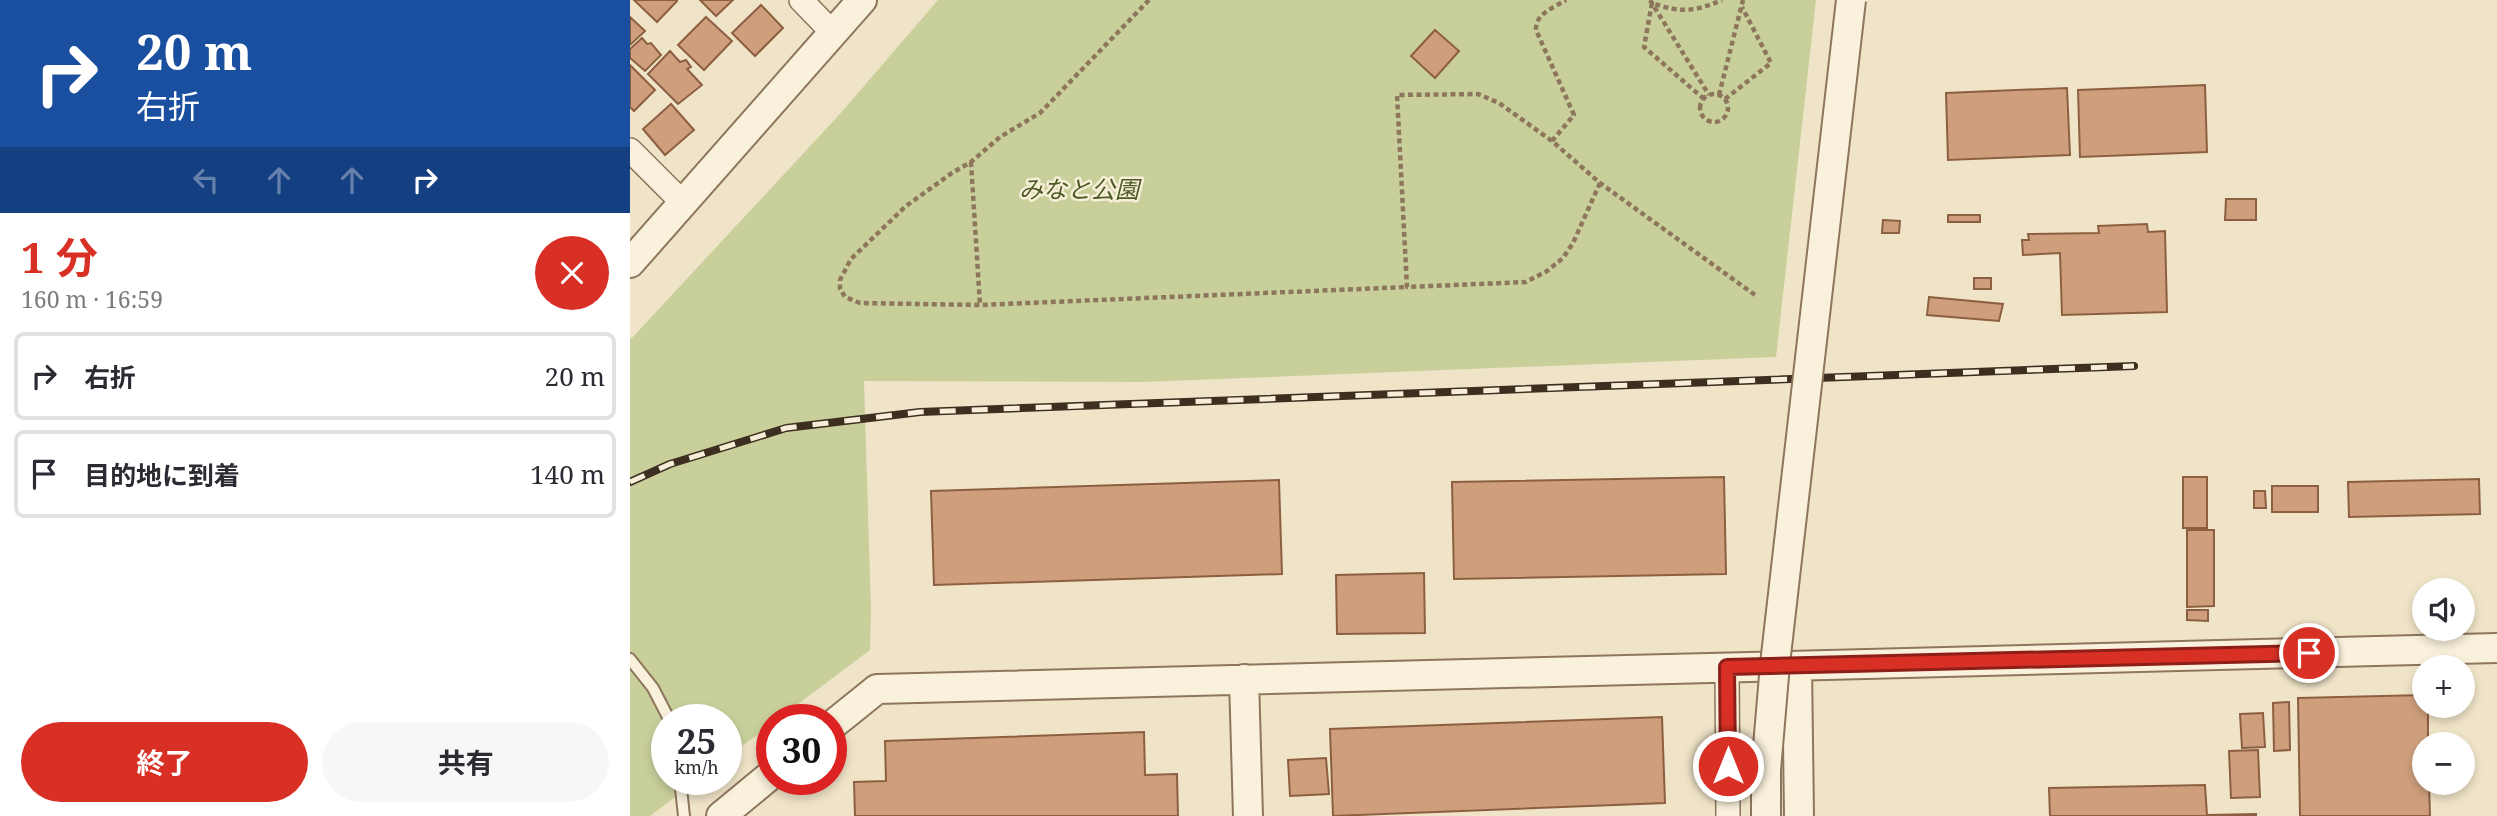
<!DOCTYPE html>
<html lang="ja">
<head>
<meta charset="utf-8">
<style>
  body { margin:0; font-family:"Noto Serif","Noto Sans JP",serif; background:#f7f7f7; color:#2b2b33; height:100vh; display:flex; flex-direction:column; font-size:26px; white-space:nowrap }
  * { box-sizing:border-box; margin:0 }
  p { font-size:23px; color:#7c7c81 }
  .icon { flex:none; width:38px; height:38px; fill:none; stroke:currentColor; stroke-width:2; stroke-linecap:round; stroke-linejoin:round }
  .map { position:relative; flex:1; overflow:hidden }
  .details { display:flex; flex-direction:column; background:#fff; width:630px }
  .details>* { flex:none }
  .top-card { background:#1a4fa0; color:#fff; overflow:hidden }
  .tools { position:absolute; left:1782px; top:578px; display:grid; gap:14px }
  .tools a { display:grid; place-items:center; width:63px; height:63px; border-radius:50%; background:#fff; box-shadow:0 4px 10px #0003; font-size:35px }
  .speed { position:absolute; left:21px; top:704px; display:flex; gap:14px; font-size:35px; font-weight:700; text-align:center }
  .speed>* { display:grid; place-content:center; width:91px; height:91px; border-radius:50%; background:#fff; box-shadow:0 4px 10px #0003; line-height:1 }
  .speed small { font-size:18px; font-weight:400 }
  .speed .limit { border:10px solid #d22; background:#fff; color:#111 }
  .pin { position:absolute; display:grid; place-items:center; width:60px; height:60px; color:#fff; margin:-30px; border:4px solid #fff; border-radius:50%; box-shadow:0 2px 7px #0007 }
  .me { position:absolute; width:77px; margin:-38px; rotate:0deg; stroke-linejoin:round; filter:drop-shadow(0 0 5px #0008) }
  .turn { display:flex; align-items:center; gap:24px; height:147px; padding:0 21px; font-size:32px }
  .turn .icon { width:91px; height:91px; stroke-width:2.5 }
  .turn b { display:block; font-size:49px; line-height:60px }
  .lanes { display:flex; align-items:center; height:66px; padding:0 21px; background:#0003; justify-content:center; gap:35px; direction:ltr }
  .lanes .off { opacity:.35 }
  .round { display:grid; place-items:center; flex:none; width:74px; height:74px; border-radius:37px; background:#f7f7f7 }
  .summary { display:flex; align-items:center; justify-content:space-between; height:119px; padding:0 21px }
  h1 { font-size:42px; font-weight:700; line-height:52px; color:#d93025 }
  .cta { display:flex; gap:14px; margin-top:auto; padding:14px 21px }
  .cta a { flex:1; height:80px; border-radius:42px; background:#d93025; color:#fff; font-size:28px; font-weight:700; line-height:80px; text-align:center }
  .cta a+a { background:#f7f7f7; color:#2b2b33 }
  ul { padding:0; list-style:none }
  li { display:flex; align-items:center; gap:21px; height:88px; margin:0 14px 10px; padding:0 7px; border:4px solid #e1e1e2; border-radius:10px }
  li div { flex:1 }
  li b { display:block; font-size:26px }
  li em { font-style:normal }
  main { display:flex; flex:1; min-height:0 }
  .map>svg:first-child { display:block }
  .green { fill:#c9cf9b }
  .building { fill:#cf9f7d; stroke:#8d5f41; stroke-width:2 }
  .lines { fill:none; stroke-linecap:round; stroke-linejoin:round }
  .service-casing { stroke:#8d765c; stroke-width:14 }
  .minor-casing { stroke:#8d765c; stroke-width:26 }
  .tertiary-casing { stroke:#8d765c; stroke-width:32 }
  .path { stroke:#8d765c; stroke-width:4.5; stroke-dasharray:5 3.5; stroke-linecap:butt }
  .service { stroke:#faf1dc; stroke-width:10 }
  .minor { stroke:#faf1dc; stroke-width:23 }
  .tertiary { stroke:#faf1dc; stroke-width:28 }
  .rail-casing { stroke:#3d2e20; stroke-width:8 }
  .rail { stroke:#f7eed8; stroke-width:5; stroke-dasharray:16; stroke-linecap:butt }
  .tertiary-bridge-casing { stroke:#8d765c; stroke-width:32; stroke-linecap:butt }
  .tertiary-bridge { stroke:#faf1dc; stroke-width:28 }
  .route-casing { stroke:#8d1f18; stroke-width:18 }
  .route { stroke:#d93025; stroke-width:12 }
  .labels { text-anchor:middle; stroke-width:5; stroke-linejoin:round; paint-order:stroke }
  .park-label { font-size:24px; font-style:italic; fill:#4d5a26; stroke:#f7eed8 }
</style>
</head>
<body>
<main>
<section class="details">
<div class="top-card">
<div class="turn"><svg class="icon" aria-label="right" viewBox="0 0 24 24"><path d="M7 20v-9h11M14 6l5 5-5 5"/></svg><div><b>20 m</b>右折</div></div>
<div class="lanes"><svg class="icon off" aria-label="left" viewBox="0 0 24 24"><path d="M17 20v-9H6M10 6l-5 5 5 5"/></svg><svg class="icon off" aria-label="ahead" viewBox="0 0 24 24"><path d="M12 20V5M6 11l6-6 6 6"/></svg><svg class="icon off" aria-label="ahead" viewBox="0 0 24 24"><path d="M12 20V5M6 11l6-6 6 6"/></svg><svg class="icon" aria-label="right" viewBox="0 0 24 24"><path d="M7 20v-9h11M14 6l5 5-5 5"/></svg></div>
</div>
<div class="summary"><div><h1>1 分</h1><p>160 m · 16:59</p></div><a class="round" style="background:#d93025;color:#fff"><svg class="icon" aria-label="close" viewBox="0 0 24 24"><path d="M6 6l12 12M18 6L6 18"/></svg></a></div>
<ul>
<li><svg class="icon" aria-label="right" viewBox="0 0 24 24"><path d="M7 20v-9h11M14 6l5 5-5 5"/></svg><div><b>右折</b></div><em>20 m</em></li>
<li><svg class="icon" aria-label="arrive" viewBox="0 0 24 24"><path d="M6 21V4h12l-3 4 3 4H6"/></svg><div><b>目的地に到着</b></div><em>140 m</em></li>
</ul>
<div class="cta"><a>終了</a><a>共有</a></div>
</section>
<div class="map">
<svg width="1867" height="816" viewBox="0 0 1867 816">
  <rect width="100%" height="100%" fill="#f0e4c8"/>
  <path class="green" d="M308,0H1186L1146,357L513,382L234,381L241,610L240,650L148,719H142V724L96,758V719H37V779H69L20,816H0V340L209,115Z"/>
  <path class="building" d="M4,0H47V1L27,22Z
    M70,0H103L86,16Z
    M131,5L153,28L125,56L102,33Z
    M0,17L15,31L0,45Z
    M76,17L102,41L74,70L48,45Z
    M805,30L829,51L805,78L781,56Z
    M12,38L17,44L21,43L31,55L15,71L0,58V49Z
    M40,51L50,62L56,60L61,67L57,69L72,85L48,104L18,74Z
    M0,65L25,90L4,111L0,107Z
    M1575,85L1577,152L1450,157L1448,90Z
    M1437,88L1440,155L1318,160L1316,93Z
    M41,104L64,130L35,155L13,129Z
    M1596,199H1626V220H1595Z
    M1318,215H1350V222H1318Z
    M1253,220L1270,221L1269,233H1252Z
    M1517,224L1518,232L1535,231L1537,312L1432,315L1430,253L1393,255L1392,240H1399L1398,234L1469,233L1468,226Z
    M1344,278H1361V289H1344Z
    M1299,297L1373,304L1369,321L1297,315Z
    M1094,477L1096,574L824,579L822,482Z
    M1553,477H1577V528H1553Z
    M1849,479L1850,514L1719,517L1718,482Z
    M649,480L652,574L304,585L301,491Z
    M1642,486H1688V512H1642Z
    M1624,491H1635L1636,508H1624Z
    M1557,530H1584V606L1557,607Z
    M794,573L795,633L707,634L706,575Z
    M1557,610H1578V621L1557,620Z
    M1794,695V705H1798V744H1794V782H1799L1800,816H1670L1668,698Z
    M1659,702L1660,750L1644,751L1643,703Z
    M1633,713L1635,747L1612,748L1610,714Z
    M1032,717L1035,803L703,816L700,729Z
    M514,732L515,775L547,774L548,816H225L224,782L256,781L255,741Z
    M1628,750L1630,797L1601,798L1599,751Z
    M696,758L699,794L660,796L658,760Z
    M1575,785L1577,815L1626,814V816H1420L1419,788Z"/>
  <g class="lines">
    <g class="service-casing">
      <path id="service" d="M0,659L23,688L39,719
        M50,779L54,816"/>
    </g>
    <g class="minor-casing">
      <path id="minor" d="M171,0L203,33
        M0,150L53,203
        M1097,667L1098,816"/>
    </g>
    <g class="tertiary-casing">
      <path id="tertiary" d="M0,263L232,0
        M1167,666L1169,816
        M614,679L618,816
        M201,726L247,689L1867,648
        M91,816L142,774"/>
    </g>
    <path class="path" d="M519,0L410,113L370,137L341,162L322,173L276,206L221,259L210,280V289L215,297L230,303L350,305L777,287
      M1020,0L1079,95
      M1070 108a14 14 0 1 1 28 0a14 14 0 1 1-28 0Z
      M1089,95L1113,0
      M1074,99L1014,47L1022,3C1051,13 1064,12 1092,0
      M1095,99L1141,63L1112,7
      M922,141L944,115L906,30C905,14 923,8 936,0
      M341,162L350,305
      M970,183L943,243L933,258L917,271L896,282L777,287L767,95L848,94L869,103L922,141L970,183L1125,295"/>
    <use href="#service" class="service"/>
    <use href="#minor" class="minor"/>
    <use href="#tertiary" class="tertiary"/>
    <g class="rail-casing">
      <path id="rail" d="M0,482L40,464L156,428L290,412L1504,366"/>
    </g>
    <use href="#rail" class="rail"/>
    <g class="tertiary-bridge-casing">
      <path id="tertiary-bridge" d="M1136,816V770L1145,664L1221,0"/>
    </g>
    <use href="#tertiary-bridge" class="tertiary-bridge"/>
  </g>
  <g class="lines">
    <g class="route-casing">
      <path id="route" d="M1098,766L1097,667L1679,653"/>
    </g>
    <use href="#route" class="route"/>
  </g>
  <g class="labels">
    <g class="park-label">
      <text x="449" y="198">みなと公園</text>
    </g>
  </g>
</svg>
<div class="tools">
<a><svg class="icon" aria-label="sound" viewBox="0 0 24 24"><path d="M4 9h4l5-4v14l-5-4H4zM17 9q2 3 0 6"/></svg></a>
<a>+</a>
<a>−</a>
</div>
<div class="speed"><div>25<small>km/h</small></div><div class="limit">30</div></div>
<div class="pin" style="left:1679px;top:653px;background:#d93025"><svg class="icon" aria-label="arrive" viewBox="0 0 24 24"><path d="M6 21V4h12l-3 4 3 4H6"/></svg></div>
<svg class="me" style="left:1098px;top:766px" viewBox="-20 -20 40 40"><circle r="17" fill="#d93025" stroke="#fff" stroke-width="3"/><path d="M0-11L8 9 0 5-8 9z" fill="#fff"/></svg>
</div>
</main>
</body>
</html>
